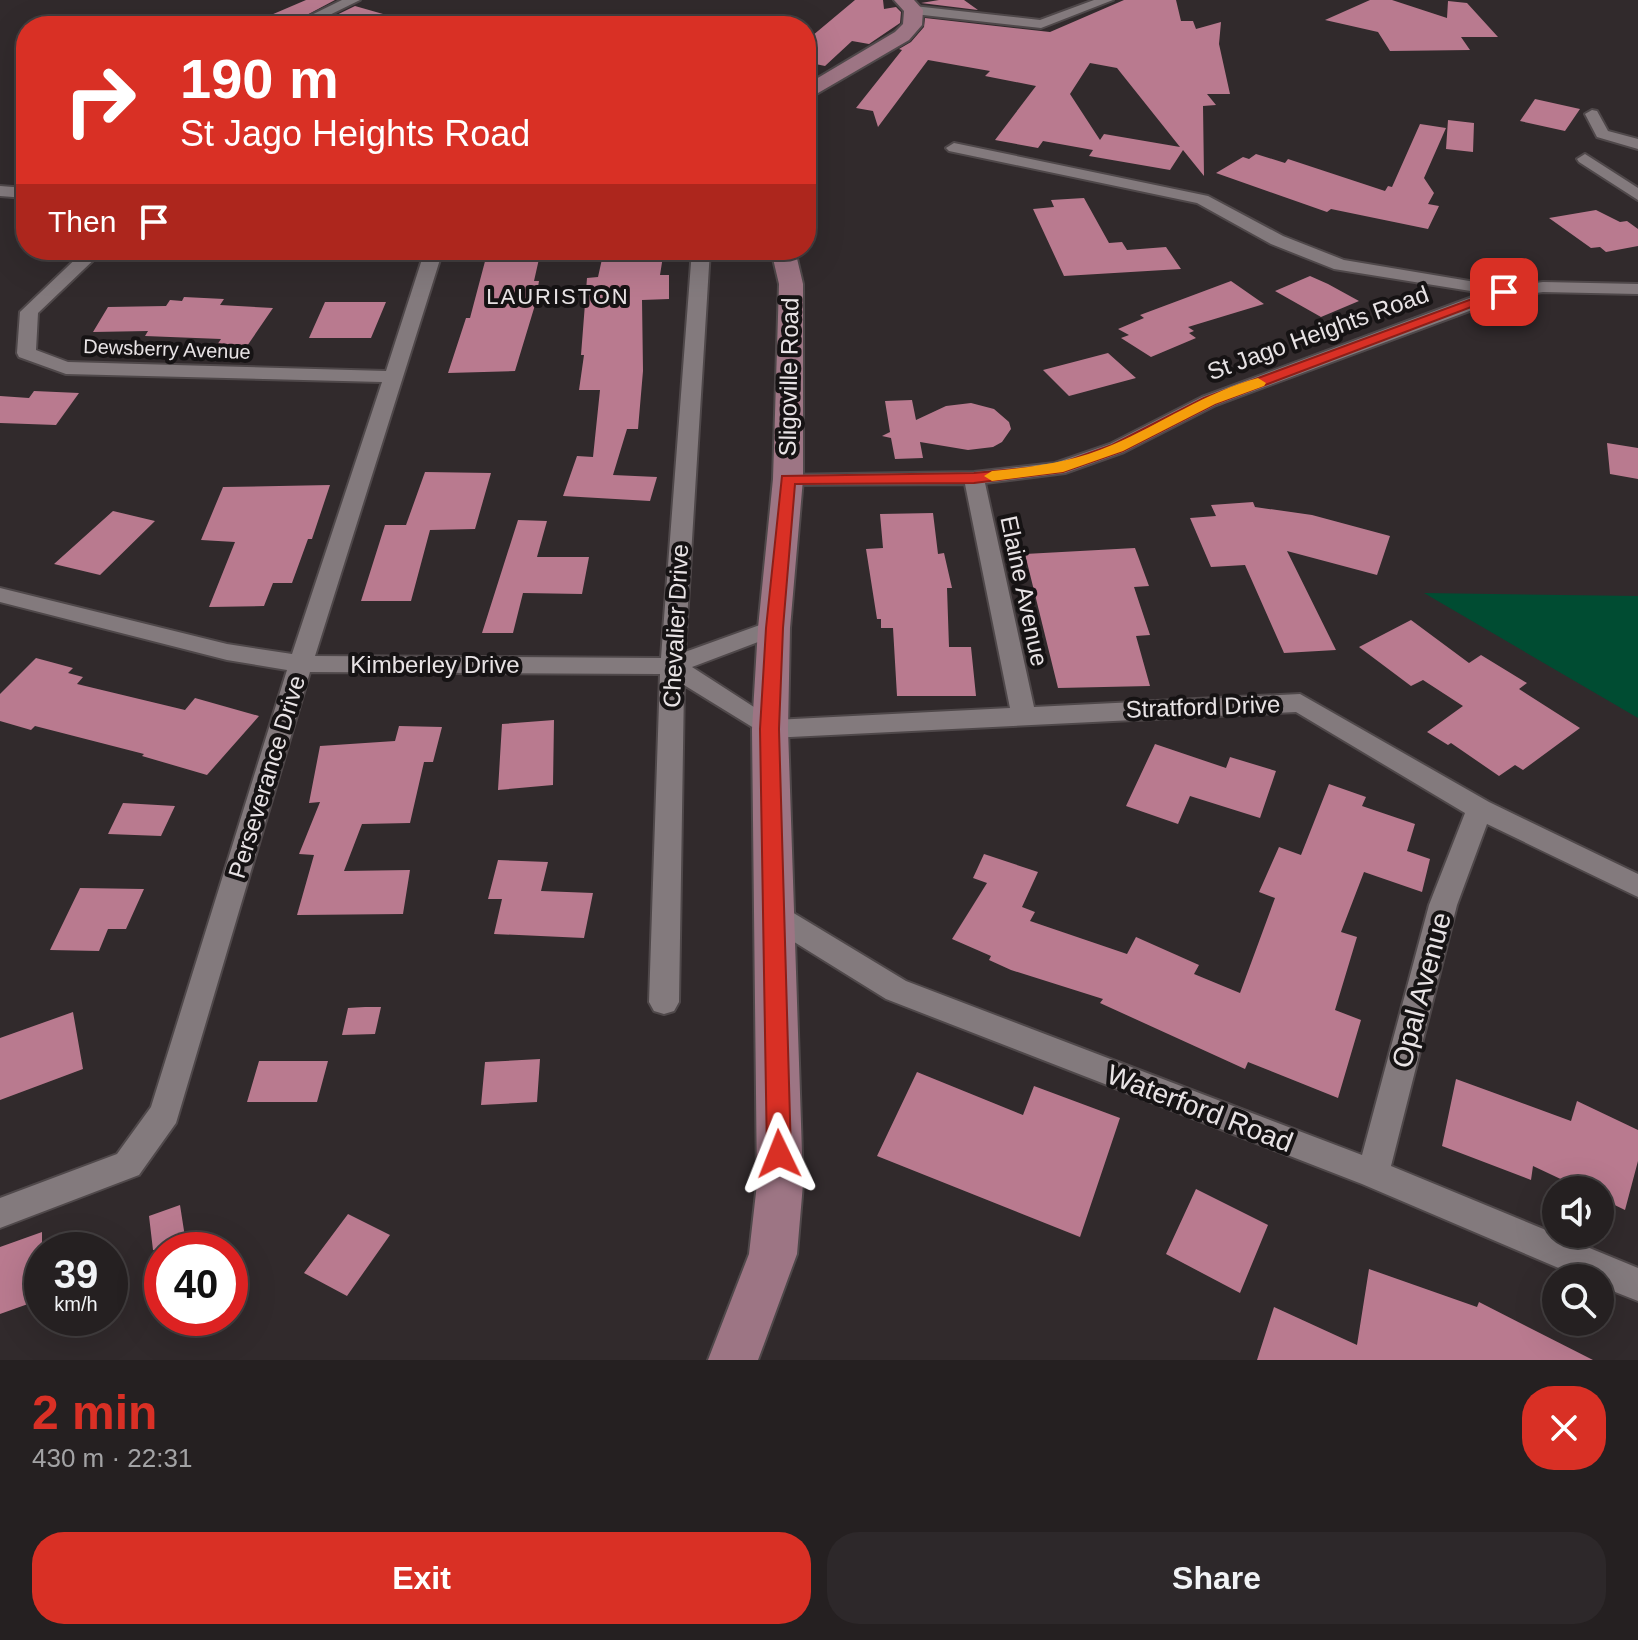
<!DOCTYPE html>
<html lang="en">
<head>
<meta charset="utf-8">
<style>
  body { margin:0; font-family:Helvetica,sans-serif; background:#2d282a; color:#f1f3f6; height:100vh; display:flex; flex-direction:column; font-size:30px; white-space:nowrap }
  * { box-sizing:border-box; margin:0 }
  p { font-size:26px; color:#a3a3a5 }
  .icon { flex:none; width:44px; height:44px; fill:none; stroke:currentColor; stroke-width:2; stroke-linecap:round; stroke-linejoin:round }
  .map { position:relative; height:1360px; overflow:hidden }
  .side { display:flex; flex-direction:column; background:#252021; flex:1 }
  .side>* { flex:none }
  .top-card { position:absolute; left:16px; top:16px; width:800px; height:244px; border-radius:32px; box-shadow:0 8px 32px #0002,0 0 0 2px #423e3f; background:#d93025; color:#fff; overflow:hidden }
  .tools { position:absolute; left:1542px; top:1176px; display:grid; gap:16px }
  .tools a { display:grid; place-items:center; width:72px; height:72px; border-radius:50%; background:#252021; box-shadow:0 8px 32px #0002,0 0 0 2px #423e3f; font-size:40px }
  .speed { position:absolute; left:24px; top:1232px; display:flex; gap:16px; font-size:40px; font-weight:700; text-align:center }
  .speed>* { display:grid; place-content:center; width:104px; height:104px; border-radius:50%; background:#252021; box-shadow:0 8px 32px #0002,0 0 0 2px #423e3f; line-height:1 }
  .speed small { font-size:20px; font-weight:400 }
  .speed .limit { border:12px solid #d22; background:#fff; color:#111 }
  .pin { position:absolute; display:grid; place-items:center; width:68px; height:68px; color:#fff; margin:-34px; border-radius:16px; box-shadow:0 4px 12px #0006 }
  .me { position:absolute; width:88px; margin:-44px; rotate:358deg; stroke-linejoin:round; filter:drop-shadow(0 0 6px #0008) }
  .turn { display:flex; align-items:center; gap:28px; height:168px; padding:0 32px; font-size:36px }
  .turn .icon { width:104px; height:104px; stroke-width:2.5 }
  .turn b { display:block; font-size:56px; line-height:68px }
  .then { display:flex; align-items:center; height:76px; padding:0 32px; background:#0003; gap:16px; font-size:30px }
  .round { display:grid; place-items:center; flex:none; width:84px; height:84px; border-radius:32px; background:#2d282a }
  .summary { display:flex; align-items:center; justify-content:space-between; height:136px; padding:0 32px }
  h1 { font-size:48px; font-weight:800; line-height:60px; color:#d93025 }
  .action { display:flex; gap:16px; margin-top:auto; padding:16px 32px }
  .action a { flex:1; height:92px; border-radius:32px; background:#d93025; color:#fff; font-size:32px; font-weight:800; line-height:92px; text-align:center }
  .action a+a { background:#2d282a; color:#f1f3f6 }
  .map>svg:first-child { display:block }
  .green { fill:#004c32 }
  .building { fill:#b97a8f; fill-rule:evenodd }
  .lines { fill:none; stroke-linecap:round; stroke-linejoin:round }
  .street-casing { stroke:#4f484a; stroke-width:4 }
  .secondary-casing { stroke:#4f484a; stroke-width:4 }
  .street { fill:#837a7d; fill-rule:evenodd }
  .secondary { fill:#9d7584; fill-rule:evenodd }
  .route { fill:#d93025; stroke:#8d1f18; stroke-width:2 }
  .slow { fill:#f59e0b }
  .labels { text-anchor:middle; stroke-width:8; stroke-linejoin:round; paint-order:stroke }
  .far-street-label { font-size:20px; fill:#e8e3e5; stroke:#161314 }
  .far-neighbourhood-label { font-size:22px; letter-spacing:2px; fill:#e8e3e5; stroke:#161314 }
  .street-label { font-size:24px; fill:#e8e3e5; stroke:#161314 }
  .near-street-label { font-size:28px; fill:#e8e3e5; stroke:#161314 }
</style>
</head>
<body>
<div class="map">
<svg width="1638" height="1360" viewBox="0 0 1638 1360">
  <rect width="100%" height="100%" fill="#312a2c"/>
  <path class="green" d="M1424,593L1638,596V718Z"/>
  <path class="building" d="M306,0H335L286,26H245Z
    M855,0H883L884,9L896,7L901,12L900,23L869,44L852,41L825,66L806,62V41Z
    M939,0H964L978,10L921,3Z
    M1124,0H1176L1181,21H1193L1196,29L1221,22L1219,44L1230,94H1207L1216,105L1203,106L1204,176L1183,150L1170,170L1089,156L1093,150L1043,141L1038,148L995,140L1036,86L985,76L990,71L928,60L878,127L873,111L856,108L902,50L899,49L911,42L924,27L925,18L1050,32ZM1090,63L1117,68L1180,147L1104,134L1100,140L1070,94Z
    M1370,0H1392L1447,18L1448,1L1467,3L1498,37H1461L1470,50L1390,51L1378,32L1325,20Z
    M355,6L383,14L336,26H314Z
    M1535,99L1580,109L1565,131L1520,121Z
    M1448,120L1474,123L1473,152L1446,149Z
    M1420,124L1446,128L1424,178L1434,193L1428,204L1439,206L1428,229L1331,209L1327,212L1216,173L1243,157L1249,159L1256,154L1285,163L1288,159L1385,191L1388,186L1392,187Z
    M1084,198L1109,243L1122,242L1127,250L1166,247L1181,269L1064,276L1033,209L1054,207L1051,200Z
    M1596,210L1620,222L1627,221L1638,229V246L1606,252L1600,247L1591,248L1549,218Z
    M488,250H541L534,281H539L535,305L515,371L448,373L466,318H470Z
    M604,250H664L660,275H669V299L642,300L643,371L638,429H627L613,475L657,477L650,501L563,496L577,456L593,457L600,390H579L584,355H581L587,278L598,277Z
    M1310,276L1328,284L1359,301L1321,317L1275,291Z
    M1231,281L1264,304L1188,327L1194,331L1189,333L1196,338L1151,357L1121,338L1129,335L1118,329L1144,318L1140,315Z
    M184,297L224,299L220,305L273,308L245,349L215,348L221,339L145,336L148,331L93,332L108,307L166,306L170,300L182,301Z
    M325,302H386L371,338H309Z
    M1108,353L1136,378L1069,396L1043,370Z
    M34,391L79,393L56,425L0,423V396L29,398Z
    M912,400L916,420L946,406L971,403L994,409L1009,422L1011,429L1002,442L993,447L968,450L920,442L923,458L895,459L891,438L882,436L890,432L885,401Z
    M1607,443L1638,448V479L1610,474Z
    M425,472L491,473L475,529L430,530L411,601H361L385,525H406Z
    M330,485L312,539H308L292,583H273L264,606L209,607L235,542L201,540L223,487Z
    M1253,502L1255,507L1312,515L1390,536L1377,575L1287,551L1336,650L1284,653L1245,565L1211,567L1190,518L1216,516L1211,505Z
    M113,511L155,521L100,575L54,564Z
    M933,513L938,554L944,553L952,588H947L949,647H971L976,696H897L893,628H881V619H877L866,549L883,548L880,514Z
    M518,520L547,521L537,557H589L582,594L523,593L513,633H482Z
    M1135,548L1149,586L1134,587L1150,635L1136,636L1150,686L1058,688L1025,554Z
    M1411,620L1469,663L1481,655L1527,683L1519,689L1580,728L1523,770L1515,765L1499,776L1451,743L1448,745L1427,732L1463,706L1423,680L1411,686L1359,647Z
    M36,658L73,668L68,673L83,677L77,684L185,710L195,698L259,716L207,775L142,756L144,754L35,726L31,730L0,721V694Z
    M554,720L553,785L498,790L502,724Z
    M399,726L442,727L433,762H424L410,823L362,824L344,871L410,870L403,914L297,915L314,855L299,854L320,802L309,803L320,746L395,741Z
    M1155,744L1226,768L1230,757L1276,771L1260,818L1190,796L1178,824L1126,806Z
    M1329,784L1366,797L1362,806L1415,824L1407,851L1430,859L1422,892L1364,872L1341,932L1357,937L1335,1010L1361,1020L1338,1098L1248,1062L1245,1069L1100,1003L1103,999L1011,970L989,960L991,956L952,939L987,883L973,878L984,854L1038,872L1022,907L1035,912L1030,921L1127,954L1136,937L1199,965L1194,974L1240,993L1275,898L1259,892L1279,847L1301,855Z
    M123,803L175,806L161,836L108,834Z
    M498,860L548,862L541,891L593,893L584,938L494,934L502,899H488Z
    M80,888L144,889L126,929H108L99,951L50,950Z
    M365,1007H381L375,1034L342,1035L348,1008Z
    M73,1012L83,1069L0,1100V1038Z
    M540,1059L537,1102L481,1105L485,1062Z
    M259,1061H328L317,1102H247Z
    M917,1072L1023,1115L1034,1086L1120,1118L1080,1237L877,1156Z
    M1456,1079L1571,1121L1577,1101L1638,1130V1161L1625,1210L1600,1198V1190H1584L1533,1166L1531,1180L1442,1146Z
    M1196,1189L1268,1225L1240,1293L1166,1254Z
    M180,1205L187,1250H153L149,1216Z
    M348,1214L390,1235L347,1296L304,1273Z
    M42,1232V1299L0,1314V1247Z
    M1369,1269L1477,1307L1479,1302L1593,1360H1257L1274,1307L1357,1345Z"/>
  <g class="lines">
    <g class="street-casing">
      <path id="street" d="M342,0H360L307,26H289Z
        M1094,0H1113L1041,28L914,14L907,10L914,6L1040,20Z
        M1592,110L1597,111L1608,131L1638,139V149L1597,137L1585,114Z
        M954,143L1208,196L1283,236L1344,260L1505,287L1543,282L1638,284V294L1543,292L1507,297L1216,405L1124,452L1065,473L985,483L1034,707L1300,694L1489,802L1638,874V897L1487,824L1457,905L1391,1166L1638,1268V1301L1600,1286V1278H1582L1362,1184L886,999L762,922L758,914L762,906L772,903L782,906L906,981L1362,1155L1429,905L1465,813L1296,712L770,738L684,685L679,1002L674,1011L664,1014L654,1011L649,1002L660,674L310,672L176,1123L139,1175L0,1228V1198L117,1154L151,1107L287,670L227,660L0,602V588L227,644L292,654L382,382L66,374L19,357L17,353L20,312L85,250H104L38,313L36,350L68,362L386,371L425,250H443L315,656L661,658L692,250H710L685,652L774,620L782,623L786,628L782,633L692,667L774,720L1010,708L965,484L788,485L781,483L778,479L781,475L974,472L1055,463L1110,444L1202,397L1483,293L1334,269L1271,244L1197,203L949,151L946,148Z
        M1585,154L1638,188V200L1579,162L1577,159Z
        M0,186L26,188V198L0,196Z"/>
    </g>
    <g class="secondary-casing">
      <path id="secondary" d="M894,0H914L923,10L922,25L909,40L806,100V85L895,32L903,24L904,11Z
        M771,250H795L803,284V479L790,628L788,729L803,1184L797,1254L758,1360H708L749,1254L757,1184L752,729L758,628L773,479L779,284Z"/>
    </g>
    <use href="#street" class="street"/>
    <use href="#secondary" class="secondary"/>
  </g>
  <path class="route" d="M1499,289L1511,292L1215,404L1123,451L1063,472L974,483L795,484L783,628L779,729L791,1154L787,1162L779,1165L770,1162L767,1154L760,729L766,628L782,476L974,473L1056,465L1112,445L1204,398Z"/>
  <path class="slow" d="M1258,378L1266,383L1264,386L1215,404L1123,451L1063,472L992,481L984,476L992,471C1034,467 1073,462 1112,445C1161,424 1206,392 1258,378Z"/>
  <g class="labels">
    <g class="far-street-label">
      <text transform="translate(167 349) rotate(2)" y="7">Dewsberry Avenue</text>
    </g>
    <g class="far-neighbourhood-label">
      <text x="558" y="304">LAURISTON</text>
    </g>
    <g class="street-label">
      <text transform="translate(1318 333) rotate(-20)" y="8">St Jago Heights Road</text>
      <text transform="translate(789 377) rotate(-89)" y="8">Sligoville Road</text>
      <text transform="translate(1024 591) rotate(78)" y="8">Elaine Avenue</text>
      <text transform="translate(676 626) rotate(-87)" y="8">Chevalier Drive</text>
      <text x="435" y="673">Kimberley Drive</text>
      <text transform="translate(1203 707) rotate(-2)" y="8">Stratford Drive</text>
      <text transform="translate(267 777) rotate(-73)" y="8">Perseverance Drive</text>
    </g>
    <g class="near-street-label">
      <text transform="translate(1421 990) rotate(-75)" y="10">Opal Avenue</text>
      <text transform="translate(1200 1108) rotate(21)" y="10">Waterford Road</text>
    </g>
  </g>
</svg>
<div class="tools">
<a><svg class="icon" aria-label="sound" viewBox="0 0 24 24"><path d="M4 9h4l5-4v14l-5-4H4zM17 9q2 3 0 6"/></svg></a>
<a><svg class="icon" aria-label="search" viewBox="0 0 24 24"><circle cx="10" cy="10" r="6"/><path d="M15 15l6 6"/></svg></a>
</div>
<div class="speed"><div>39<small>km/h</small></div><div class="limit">40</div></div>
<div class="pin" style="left:1504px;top:292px;background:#d93025"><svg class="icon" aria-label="arrive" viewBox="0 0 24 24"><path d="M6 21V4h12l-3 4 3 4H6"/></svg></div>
<svg class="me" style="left:779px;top:1154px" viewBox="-20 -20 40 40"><path d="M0-17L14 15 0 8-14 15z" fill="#d93025" stroke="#fff" stroke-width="4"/></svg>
<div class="top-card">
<div class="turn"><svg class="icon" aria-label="right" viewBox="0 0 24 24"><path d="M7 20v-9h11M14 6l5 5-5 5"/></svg><div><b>190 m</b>St Jago Heights Road</div></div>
<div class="then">Then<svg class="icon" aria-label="arrive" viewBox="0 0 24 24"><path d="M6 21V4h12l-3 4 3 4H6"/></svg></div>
</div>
</div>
<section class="side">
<div class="summary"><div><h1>2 min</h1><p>430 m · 22:31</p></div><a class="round" style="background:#d93025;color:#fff"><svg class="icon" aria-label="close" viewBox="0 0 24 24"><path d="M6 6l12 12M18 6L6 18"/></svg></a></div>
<div class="action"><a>Exit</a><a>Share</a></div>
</section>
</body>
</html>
